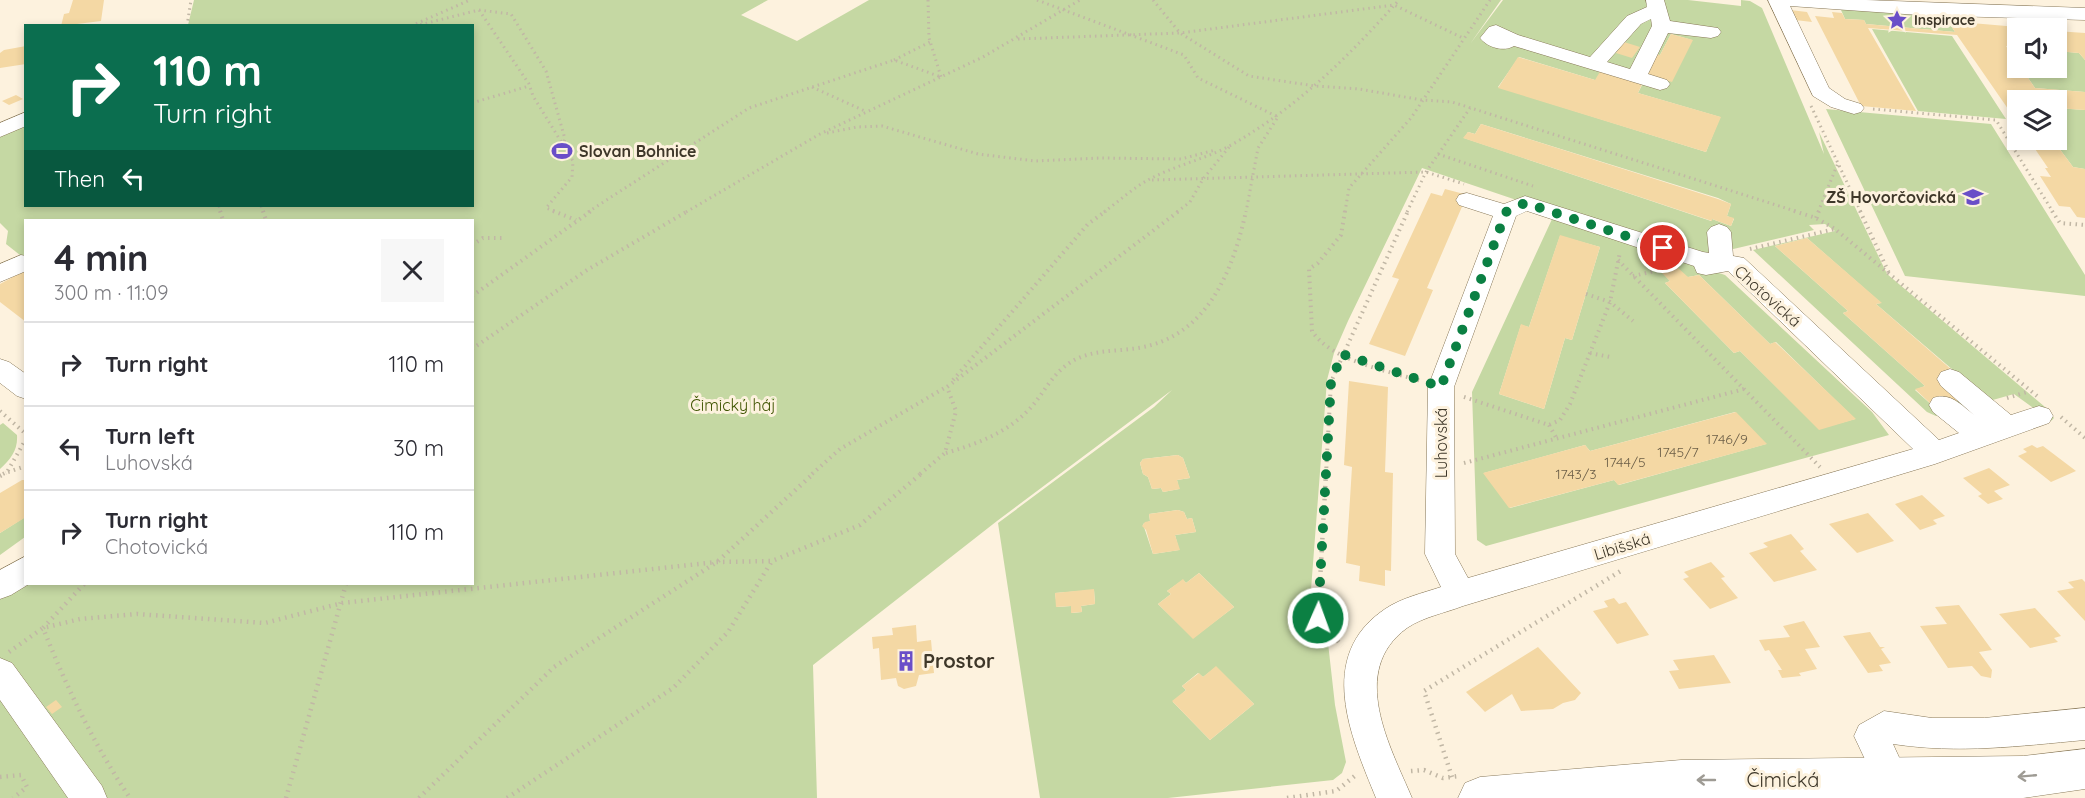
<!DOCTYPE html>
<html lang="en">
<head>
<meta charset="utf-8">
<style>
  body { margin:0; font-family:Quicksand,sans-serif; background:#f7f7f7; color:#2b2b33; height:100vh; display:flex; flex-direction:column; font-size:22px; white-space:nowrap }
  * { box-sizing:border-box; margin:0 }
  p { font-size:20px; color:#7c7c81 }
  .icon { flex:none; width:33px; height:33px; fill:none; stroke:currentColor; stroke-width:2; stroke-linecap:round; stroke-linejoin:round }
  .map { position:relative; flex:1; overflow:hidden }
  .panel { position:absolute; left:24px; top:219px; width:450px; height:366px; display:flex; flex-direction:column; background:#fff; border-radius:0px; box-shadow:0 3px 9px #0003 }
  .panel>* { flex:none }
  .banner { position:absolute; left:24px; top:24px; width:450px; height:183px; border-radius:0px; box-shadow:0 3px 9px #0003; background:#0b6e4f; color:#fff; overflow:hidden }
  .tools { position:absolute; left:2007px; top:18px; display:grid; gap:12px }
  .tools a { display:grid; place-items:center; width:60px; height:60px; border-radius:0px; background:#fff; box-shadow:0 3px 9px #0003; font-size:30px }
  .pin { position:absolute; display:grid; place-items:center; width:51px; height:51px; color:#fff; margin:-26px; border:3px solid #fff; border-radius:50%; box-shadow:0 2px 6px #0007 }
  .me { position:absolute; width:66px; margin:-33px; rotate:2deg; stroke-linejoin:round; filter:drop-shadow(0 0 4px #0008) }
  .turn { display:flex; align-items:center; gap:21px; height:126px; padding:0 30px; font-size:27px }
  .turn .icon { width:78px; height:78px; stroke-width:2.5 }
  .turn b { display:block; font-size:42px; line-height:51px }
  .then { display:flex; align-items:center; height:57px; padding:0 30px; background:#0003; gap:12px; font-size:22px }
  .round { display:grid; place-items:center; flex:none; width:63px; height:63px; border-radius:0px; background:#f7f7f7 }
  .summary { display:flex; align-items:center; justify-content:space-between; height:102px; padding:0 30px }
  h1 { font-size:36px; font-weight:700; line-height:45px }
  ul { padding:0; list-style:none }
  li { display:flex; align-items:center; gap:18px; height:84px; padding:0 30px; border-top:2px solid #e1e1e2 }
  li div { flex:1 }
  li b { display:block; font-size:22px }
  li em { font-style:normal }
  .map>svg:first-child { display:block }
  .green { fill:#c5d8a3; fill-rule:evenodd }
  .building { fill:#f4d8a4 }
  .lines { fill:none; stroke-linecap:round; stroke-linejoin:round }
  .minor-casing { stroke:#877757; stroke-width:1 }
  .major-casing { stroke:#877757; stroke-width:1 }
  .path-far2 { stroke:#c1b7a5; stroke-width:3; stroke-dasharray:1.5 4; stroke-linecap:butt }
  .path-far1 { stroke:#c1b7a5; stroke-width:4; stroke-dasharray:1.5 4.5; stroke-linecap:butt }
  .path { stroke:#c1b7a5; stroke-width:4.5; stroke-dasharray:1.5 5; stroke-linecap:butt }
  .minor { fill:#fff; fill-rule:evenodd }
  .major { fill:#fff; fill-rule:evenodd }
  .oneway { stroke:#9e9b94 }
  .route { stroke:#0b8043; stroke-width:10; stroke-dasharray:0 18 }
  .labels { text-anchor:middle; stroke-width:6; stroke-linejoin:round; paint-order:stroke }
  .far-poi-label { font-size:14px; font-weight:bold; fill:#3e3729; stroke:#fdf2de; text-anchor:start }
  .number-label { font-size:14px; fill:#6c5f48 }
  .poi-label { font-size:16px; font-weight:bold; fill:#3e3729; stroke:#fdf2de; text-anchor:start }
  .street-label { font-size:16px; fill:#3e3729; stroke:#fdf2de }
  .park-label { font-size:16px; fill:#3f5400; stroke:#fdf2de }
  .near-poi-label { font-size:20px; font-weight:bold; fill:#3e3729; stroke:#fdf2de; text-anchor:start }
  .near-street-label { font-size:20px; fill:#3e3729; stroke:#fdf2de }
</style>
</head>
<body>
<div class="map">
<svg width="2085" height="798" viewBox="0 0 2085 798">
  <rect width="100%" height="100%" fill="#fdf2de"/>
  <path class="green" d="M194,0H768L741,15L797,41L869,0H1501L1470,44L1503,0H1688L1741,6V0L1750,1L1762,8L1824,154L1819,132L1887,274L2045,407L2054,418L2051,421L2014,394L1936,416L1927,412L1753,250L1835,231L1825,224L1809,225L1814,230L1691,259L1422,168L1348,321L1334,353L1327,380L1310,603L1311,615L1328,643L1335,705L1346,762L1342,773L1333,780L1168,798H1040L998,523L1154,407L1172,390L997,521L813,665L817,798H0V599L25,582L472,584V220H26L25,259L6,244L8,231L0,223V134L25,122L26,206H472V26L188,25ZM1671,34L1692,40L1642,73L1660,55ZM1519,57L1595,80L1643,83L1638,93L1720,117L1706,152L1498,87ZM1481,124L1718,198L1731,204L1727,216L1734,219L1731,226L1712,219L1711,221L1464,138L1468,132L1475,134ZM1807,238L1881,303L1876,304L1960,376L1934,407L1915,390L1925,386L1843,313L1848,311L1775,246ZM1178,455L1183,458L1190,478L1177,480L1179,489L1163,492L1161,488L1152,489L1148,477L1143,474L1140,463L1143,459ZM1178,510L1184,512L1187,519L1192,518L1196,532L1175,535L1179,550L1153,554L1143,524L1150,521L1149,514ZM1199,573L1234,607L1193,638L1158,604L1171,594L1167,591L1183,580L1186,583ZM1094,590L1095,604L1081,606L1082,612L1072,613L1071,606L1057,607L1055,593ZM1216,667L1254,704L1210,740L1173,702L1186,690L1182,686L1198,673L1203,677Z
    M1843,9L1926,16L1948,21L1955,32L1866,24L1864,20L1845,19L1841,10Z
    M1872,29L1952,36L2006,119L1918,111Z
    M2057,51L2079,53L2085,60V92L2035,88L2021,68H2056Z
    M2057,108L2085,110V169L2073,167L2053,140H2056Z
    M1826,109L1991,124L2085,275V296L1905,276Z
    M1553,217L1725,275L1872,412L1889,435L1486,546L1477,540L1472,392ZM1560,236L1600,247L1572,340L1565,338L1544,409L1499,394L1521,325L1529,327ZM1662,272L1688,277L1699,275L1770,344L1776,342L1855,419L1819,429L1740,351L1734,353L1665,283L1670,281ZM1735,412L1766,444L1619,485L1614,480L1510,508L1484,473L1585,445L1590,451Z
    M3,423L17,435C18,450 11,459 0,469V425Z
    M25,517V537L0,555V533Z"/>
  <path class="building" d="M73,0H104L101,21L61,26L64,14L69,13Z
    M1790,10L1807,12L1812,22L1795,20Z
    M1832,12L1842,13L1845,19L1864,20L1866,24L1955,32L1948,21L2018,27V47L2006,46L2018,63V68H2021L2035,88L2085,92V110L2056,108V100L2024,97L2026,100H2018V132L2009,119H2015L1957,35L1868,28L1916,111L1861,106L1815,16L1834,18Z
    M2056,31L2085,33V60L2079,53L2056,51Z
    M1671,34L1693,40L1672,82L1642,73L1653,53L1660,55Z
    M1624,42L1640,47L1632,58L1616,53Z
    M26,46V64L0,68V53L4,50Z
    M1518,57L1595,80L1601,70L1643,82L1638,93L1721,117L1706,152L1498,88Z
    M16,95L23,99L9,105L2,101Z
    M1481,124L1718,199L1731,204L1727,216L1734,218L1731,226L1712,219V221L1463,138L1468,132L1475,134Z
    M2029,140H2053L2073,167L2085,169V218L2077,217L2070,207L2059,206L2040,176L2051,177L2045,168H2048Z
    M1445,189L1464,194V202L1427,288L1433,290L1405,356L1369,344L1399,279L1392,277L1431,193L1442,196Z
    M1560,235L1600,247L1572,340L1565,338L1544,409L1499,394L1521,324L1529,327Z
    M1807,238L1882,303L1876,304L1960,377L1965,399L1934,407L1915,389L1925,386L1843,313L1848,311L1775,246Z
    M1678,268L1688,277L1699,275L1770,344L1775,342L1856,419L1819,430L1740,351L1734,353L1665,283L1670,281L1661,272Z
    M26,270V322L0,302V284Z
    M1349,381L1388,387L1385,472L1393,473L1391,571L1385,570V586L1359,581L1360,566L1346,563L1352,467L1344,465Z
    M1736,412L1767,444L1618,485L1614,480L1509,508L1483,473L1585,445L1590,451Z
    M2032,445L2037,448L2043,446L2076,471L2051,482L2018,456L2027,452L2023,449Z
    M1178,455L1183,458L1190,478L1177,480L1180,489L1163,492L1161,488L1152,489L1148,477L1143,474L1140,463L1143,459Z
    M1989,468L2010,485L1994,491L2003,499L1988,504L1978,496L1982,494L1963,478Z
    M22,480H26V517L0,533V493Z
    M1922,495L1945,516L1933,520L1937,524L1920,530L1895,504Z
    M1178,510L1184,512L1187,519L1192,518L1196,532L1175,535L1180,550L1153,554L1146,530L1142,526L1145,522L1150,521L1149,514Z
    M1868,513L1894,541L1857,553L1829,524Z
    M1791,534L1804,549L1800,551L1817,570L1774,582L1749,553L1768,547L1763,543Z
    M1711,562L1725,577L1721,578L1738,598L1710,609L1683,579L1689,577L1684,572Z
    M1199,573L1234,607L1193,639L1158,604L1171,594L1167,591L1183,579L1186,583Z
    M2082,579L2085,582V621L2057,591L2074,588L2068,582Z
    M1094,589L1095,604L1081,606L1082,612L1071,613V606L1056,607L1055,593Z
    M1614,598L1619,604L1626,602L1649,635L1617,644L1593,611L1608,607L1604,601Z
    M1959,605L1992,650L1979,652L1992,670L1991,678L1981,676L1972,666L1948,668L1920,626L1947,624L1935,607Z
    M2035,608L2061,636L2054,638L2058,642L2030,648L1999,614Z
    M1804,621L1820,647L1805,649L1817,669L1799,673L1801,676L1782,678L1778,670H1782L1769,650L1765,651L1759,640L1790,637L1783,626Z
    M916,625L917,642L931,640L934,673L919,675L916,686L904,689L898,686L896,678L881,680L879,648L873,649L872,637L893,635L892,628Z
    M1870,632L1880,647H1885L1881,649L1891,663L1879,665L1883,671L1868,673L1843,636Z
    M1538,647L1581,693L1575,700L1563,703L1553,709L1521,711L1512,694L1485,712L1466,692Z
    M1714,655L1731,683L1679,689L1669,671L1679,670L1673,660Z
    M1216,666L1254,704L1210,740L1172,701L1186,690L1182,686L1199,673L1203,677Z
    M56,700L62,707L52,714L46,707Z"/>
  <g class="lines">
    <g class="minor-casing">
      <path id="minor" d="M1646,0H1664L1670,21L1718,28L1721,32L1718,36L1711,38L1668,33L1648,74L1667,80L1670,84L1667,88L1660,90L1514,46C1504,52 1488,48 1480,38L1489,27L1496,25L1518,35L1590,57L1627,16L1647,7ZM1651,19L1652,26L1630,69L1607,62L1641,24Z
        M1768,0H1866L2085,8V20L1919,15L1790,6L1829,88L1845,99L1861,104L1864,108L1861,112L1854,114L1831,107L1813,96Z
        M26,112V126L0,137V123Z
        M1467,193L1504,204L1525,196L1703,252L1709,253L1707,232L1711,227L1719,224L1727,227L1731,232L1733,256L1744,258L1939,440L1959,433L1933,412L1929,405L1933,398C1951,392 1961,405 1974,415L1941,386L1937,379L1941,372L1950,369L1959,372L2011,415L2039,406L2049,409L2053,416L2049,423L1935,464L1463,606C1445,613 1423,617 1407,628C1348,671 1390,746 1412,798H1376C1351,737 1315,656 1385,609C1401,598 1423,593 1441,587L1425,554L1428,387L1493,216L1459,205L1456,200L1459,195ZM1527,211L1694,266L1697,273L1706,275L1728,271L1913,449L1468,578L1455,554L1454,387L1516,216Z
        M21,255L26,256V271L0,282V264Z
        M0,359L9,362L26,374V399L17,396L0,383Z
        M26,556V584H29L11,595L0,599V570Z
        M0,658L12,663L102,786L107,798H68L0,700Z
        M2085,708V740C2019,746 1959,754 1893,744L1909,779L1904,791L1892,796L1880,791L1854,736L1859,725L1884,711L1932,718H1984Z"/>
    </g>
    <g class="major-casing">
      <path id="major" d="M2085,749V789L2023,798H1458L1465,783L1480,777L1681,760L2023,756Z"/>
    </g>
    <path class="path-far2" d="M928,0L929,38L941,77
      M1037,0L1184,55L1198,78L1278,117L1258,148L1246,212
      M1153,0L1180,33L1249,76L1315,86L1359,89L1422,100L1452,102L1798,212
      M479,10L511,14L546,71L565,139L563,144
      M187,26L191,0
      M411,26L470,0
      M415,26L479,10L529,84L533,96L573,161L572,177L546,208L557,212
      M1018,39L1180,33L1394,5L1463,38
      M894,60L930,42
      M812,87L867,112
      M472,103L529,86
      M1811,106L1861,212
      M1873,109L1996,120L2053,212
      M827,133L857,127L882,126L978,154L1035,161L1101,158L1181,159L1215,150
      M1438,154L1533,186
      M1152,180L1426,172L1464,184
      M219,206L221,212
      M261,206L263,212
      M588,212L749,108L894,60L941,77
      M686,212L820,134L983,57L1080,0
      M1104,212C1118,202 1133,188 1148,180C1175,165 1207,159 1233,144C1300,105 1348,57 1399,0
      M1177,212L1190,202L1203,179L1230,146
      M1345,212L1349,188L1411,118L1490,0
      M1407,212L1426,172L1470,108
      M1818,212L1838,163"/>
    <path class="path-far1" d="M220,211L223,220
      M263,211L266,220
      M553,211L576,220
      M1345,211L1341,235L1318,263L1309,269L1312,331C1331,361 1389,371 1421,381
      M1794,211L1816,218L1835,229
      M1860,211L1889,273
      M2052,211L2060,223L2085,225
      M1816,218L1819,211
      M472,245L483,238H503
      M1750,249L1835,229L2037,396
      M1618,260L1820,467
      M1633,276L1668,268
      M1586,294L1610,302L1633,321
      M472,296L591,211
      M472,349L587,270L688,211
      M1590,353L1610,357
      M953,380L1088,224L1106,211
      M1464,397L1549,425L1560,420L1570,404L1610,302L1620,252
      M2007,398L2030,391
      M0,411L26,434
      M2061,417L2085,438
      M1549,425L1557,439
      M946,453C979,443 1010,432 1033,405C1044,392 1053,374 1068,364C1089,349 1114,352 1138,348C1207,337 1233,271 1246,211
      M1464,463L1744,389
      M8,472L26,466
      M3,474L7,472L26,439
      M812,474L840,449L948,386
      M920,474L945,453L956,411L947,387L1179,211
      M1326,474L1331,382L1408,211"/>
    <path class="path" d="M1326,473L1318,618L1342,646
      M0,476L6,473
      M84,584L43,628C67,688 94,745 130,798
      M9,652L43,628L80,619L137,614L265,623L342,603L717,562L772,561L860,525L922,473
      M1411,771L1424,770L1443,778L1459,776
      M0,777L21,775L27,787L13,798
      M1452,777L1424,691L1624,569
      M286,798L346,584
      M419,798L554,667L717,562L814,473
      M507,798L673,688L728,632L772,561
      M1287,798L1336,791L1356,775"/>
    <use href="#minor" class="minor"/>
    <use href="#major" class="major"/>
  </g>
  <defs><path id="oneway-shaft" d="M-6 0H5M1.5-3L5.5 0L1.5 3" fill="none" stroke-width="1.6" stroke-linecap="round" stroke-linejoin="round" transform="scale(1.5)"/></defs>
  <g class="oneway">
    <use href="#oneway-shaft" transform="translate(2027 776) rotate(175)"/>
    <use href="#oneway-shaft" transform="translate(1706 780) rotate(180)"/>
  </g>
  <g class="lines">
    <path class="route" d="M1318,618L1331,382L1342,354L1441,387L1506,212L1525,203L1663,248"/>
  </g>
  <defs>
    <g id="sight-bare" transform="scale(1.62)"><path d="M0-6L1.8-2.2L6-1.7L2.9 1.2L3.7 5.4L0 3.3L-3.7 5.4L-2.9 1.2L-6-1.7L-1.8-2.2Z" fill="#6a4ec8" stroke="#fdf2de" stroke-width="2.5" paint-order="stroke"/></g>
    <g id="stadium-bare" transform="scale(1.62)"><path d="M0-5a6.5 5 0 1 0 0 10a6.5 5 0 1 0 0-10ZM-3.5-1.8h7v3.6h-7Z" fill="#6a4ec8" stroke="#fdf2de" stroke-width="2.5" paint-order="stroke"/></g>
    <g id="school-bare" transform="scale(1.62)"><path d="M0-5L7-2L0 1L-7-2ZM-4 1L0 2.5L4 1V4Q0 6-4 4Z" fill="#6a4ec8" stroke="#fdf2de" stroke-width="2.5" paint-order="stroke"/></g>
    <g id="building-bare" transform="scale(1.62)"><path d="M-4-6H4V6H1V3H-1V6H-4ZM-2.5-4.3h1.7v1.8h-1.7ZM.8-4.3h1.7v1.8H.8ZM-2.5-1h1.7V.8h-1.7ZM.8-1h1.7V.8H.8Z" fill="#6a4ec8" stroke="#fdf2de" stroke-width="2.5" paint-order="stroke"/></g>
  </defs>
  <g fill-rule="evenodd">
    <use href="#sight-bare" x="1897" y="20"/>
    <use href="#stadium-bare" x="562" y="151"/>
    <use href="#school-bare" x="1973" y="197"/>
    <use href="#building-bare" x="906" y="661"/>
  </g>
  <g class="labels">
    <g class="far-poi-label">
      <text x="1914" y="25">Inspirace</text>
    </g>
    <g class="number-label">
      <text x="1727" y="444">1746/9</text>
      <text x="1678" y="457">1745/7</text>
      <text x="1625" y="467">1744/5</text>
      <text x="1576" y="479">1743/3</text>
    </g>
    <g class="poi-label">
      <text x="579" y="157">Slovan Bohnice</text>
      <text x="1956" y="203" text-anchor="end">ZŠ Hovorčovická</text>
    </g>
    <g class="street-label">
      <text transform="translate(1768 296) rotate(42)" y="6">Chotovická</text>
      <text transform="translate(1441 443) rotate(-90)" y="6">Luhovská</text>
      <text transform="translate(1622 546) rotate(-17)" y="6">Libišská</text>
    </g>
    <g class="park-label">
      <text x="733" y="411">Čimický háj</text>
    </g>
    <g class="near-poi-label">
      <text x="923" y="668">Prostor</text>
    </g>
    <g class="near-street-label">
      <text x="1783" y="787">Čimická</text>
    </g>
  </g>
</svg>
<div class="tools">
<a><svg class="icon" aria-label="sound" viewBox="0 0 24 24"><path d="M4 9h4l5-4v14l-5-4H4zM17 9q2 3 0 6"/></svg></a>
<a><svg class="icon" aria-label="layers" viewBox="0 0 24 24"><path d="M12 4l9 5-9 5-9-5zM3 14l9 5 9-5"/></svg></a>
</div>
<div class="pin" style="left:1663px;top:248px;background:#d93025"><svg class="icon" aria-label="arrive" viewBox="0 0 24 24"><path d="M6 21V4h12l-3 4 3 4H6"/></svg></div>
<svg class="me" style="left:1318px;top:618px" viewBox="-20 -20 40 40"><circle r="17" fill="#0b8043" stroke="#fff" stroke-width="3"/><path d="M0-11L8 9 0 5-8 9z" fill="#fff"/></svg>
<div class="banner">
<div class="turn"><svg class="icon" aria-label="right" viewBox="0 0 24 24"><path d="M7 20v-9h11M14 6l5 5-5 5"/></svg><div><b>110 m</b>Turn right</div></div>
<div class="then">Then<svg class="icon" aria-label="left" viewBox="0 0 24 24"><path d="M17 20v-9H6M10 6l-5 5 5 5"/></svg></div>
</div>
<section class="panel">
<div class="summary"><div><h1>4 min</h1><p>300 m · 11:09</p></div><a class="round"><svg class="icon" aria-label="close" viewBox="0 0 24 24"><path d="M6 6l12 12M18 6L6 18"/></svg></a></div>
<ul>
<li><svg class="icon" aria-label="right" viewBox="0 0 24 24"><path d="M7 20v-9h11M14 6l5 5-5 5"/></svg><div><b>Turn right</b></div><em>110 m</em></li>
<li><svg class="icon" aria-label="left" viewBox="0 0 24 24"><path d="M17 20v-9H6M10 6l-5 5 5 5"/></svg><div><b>Turn left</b><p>Luhovská</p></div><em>30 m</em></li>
<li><svg class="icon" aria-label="right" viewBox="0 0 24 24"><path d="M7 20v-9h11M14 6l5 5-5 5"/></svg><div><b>Turn right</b><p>Chotovická</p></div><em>110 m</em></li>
</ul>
</section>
</div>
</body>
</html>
